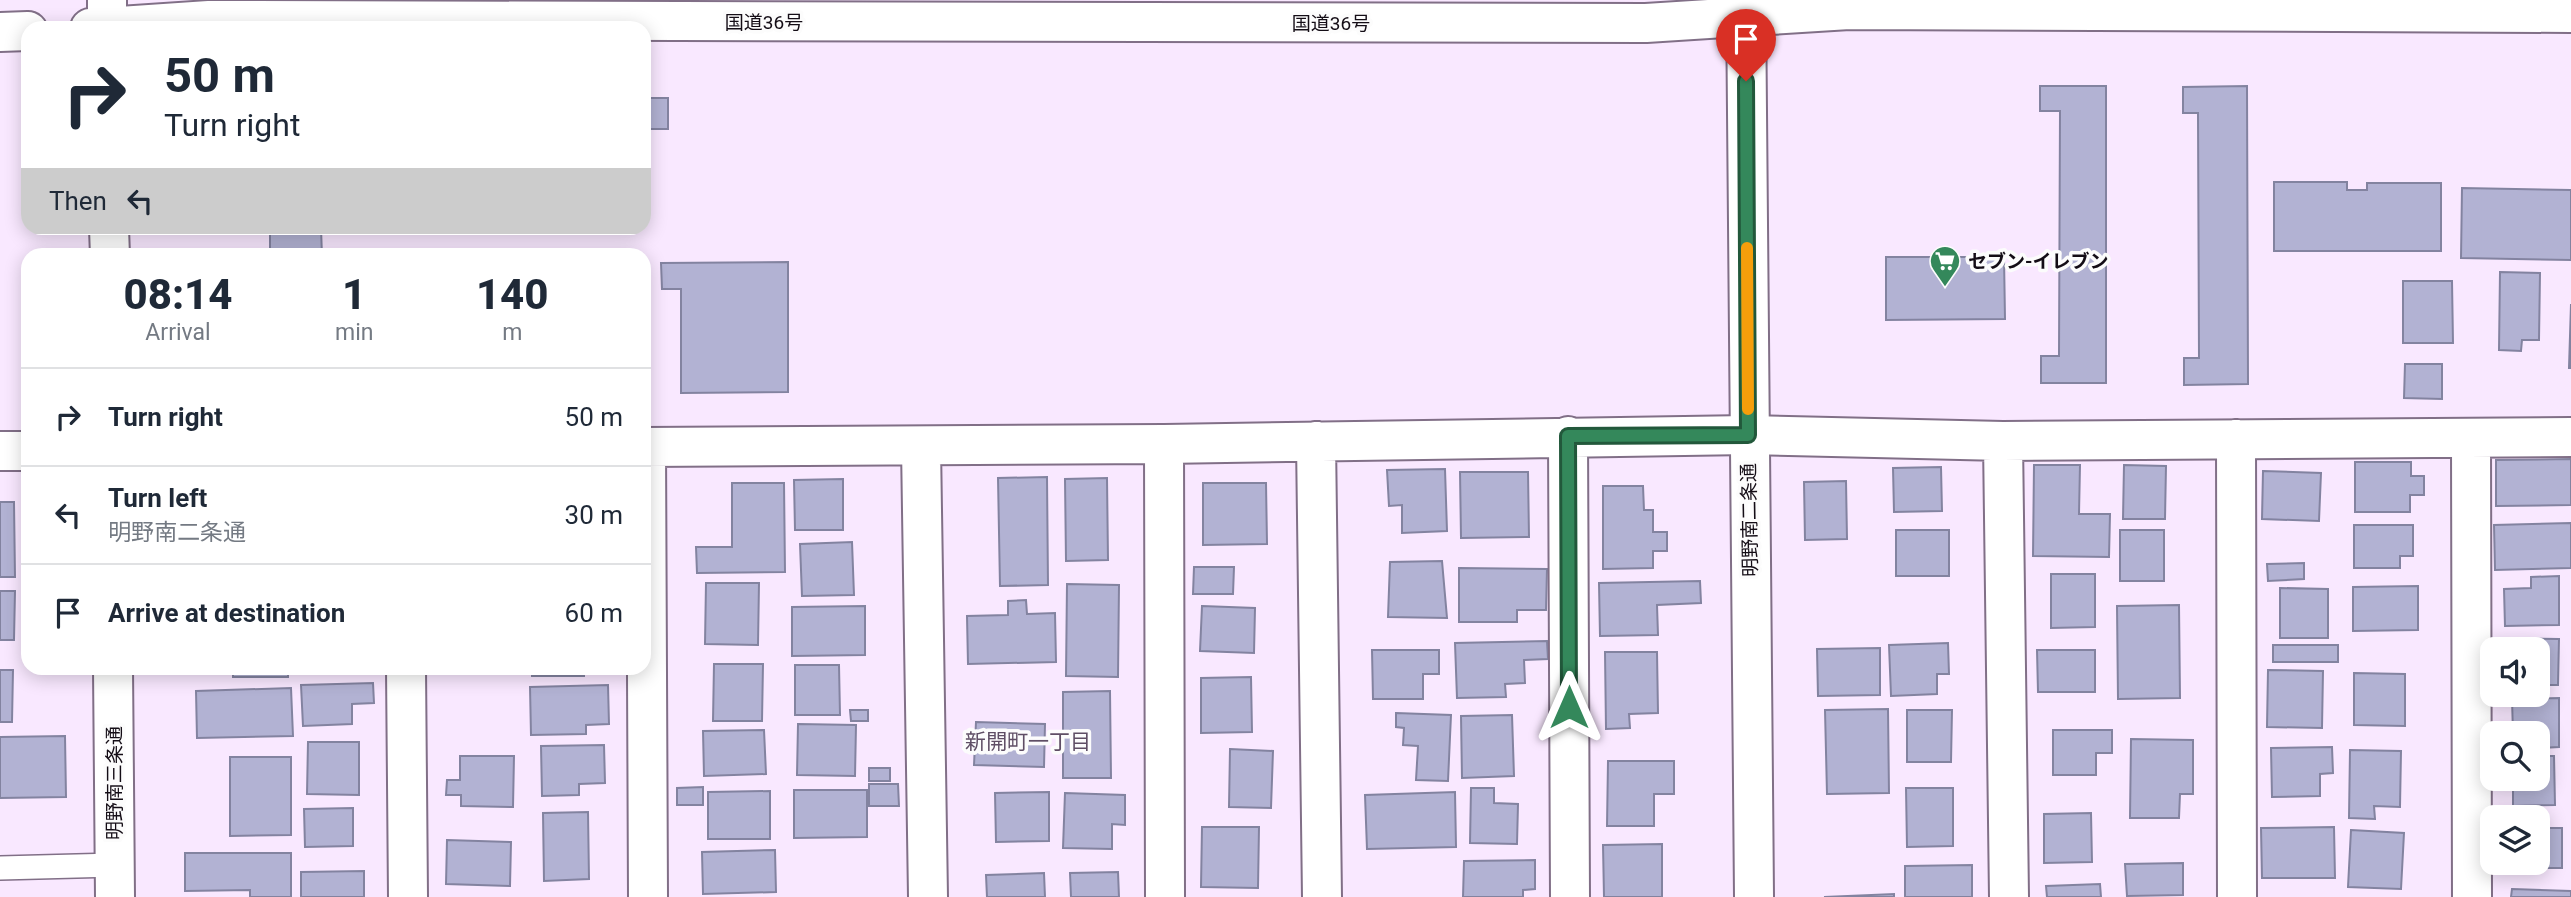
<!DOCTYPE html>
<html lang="en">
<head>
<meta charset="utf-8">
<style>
  body { margin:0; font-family:Roboto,"Noto Sans JP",sans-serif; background:#f2f2f3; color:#1f2937; height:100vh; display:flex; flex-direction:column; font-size:26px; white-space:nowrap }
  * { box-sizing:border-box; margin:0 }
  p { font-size:23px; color:#747a83 }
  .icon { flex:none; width:38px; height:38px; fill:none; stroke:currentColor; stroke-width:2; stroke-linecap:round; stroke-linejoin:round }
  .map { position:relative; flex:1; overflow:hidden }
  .details { position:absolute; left:21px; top:248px; width:630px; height:427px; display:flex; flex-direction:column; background:#fff; border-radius:21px; box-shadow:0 4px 18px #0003 }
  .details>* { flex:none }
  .top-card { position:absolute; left:21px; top:21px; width:630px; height:214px; border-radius:21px; box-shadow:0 4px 18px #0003; background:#fff; color:#1f2937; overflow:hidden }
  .tools { position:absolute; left:2480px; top:637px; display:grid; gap:14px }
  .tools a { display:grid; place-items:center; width:70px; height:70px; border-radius:14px; background:#fff; box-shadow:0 4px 18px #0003; font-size:35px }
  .pin { position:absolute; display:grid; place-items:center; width:60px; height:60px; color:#fff; margin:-72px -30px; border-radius:50% 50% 50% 0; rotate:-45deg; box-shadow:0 0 7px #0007 }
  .pin .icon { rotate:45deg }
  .me { position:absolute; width:77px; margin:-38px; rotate:0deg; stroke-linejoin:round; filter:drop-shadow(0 0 5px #0008) }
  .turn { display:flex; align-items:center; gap:24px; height:147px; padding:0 28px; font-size:32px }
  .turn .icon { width:91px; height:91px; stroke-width:2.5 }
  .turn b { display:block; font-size:49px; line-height:60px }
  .then { display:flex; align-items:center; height:66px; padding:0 28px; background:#0003; gap:14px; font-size:26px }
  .eta { display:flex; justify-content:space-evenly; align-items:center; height:119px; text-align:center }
  .eta b { font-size:42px; font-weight:800; line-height:49px }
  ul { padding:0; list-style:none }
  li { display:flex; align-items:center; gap:21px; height:98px; padding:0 28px; border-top:2px solid #e0e1e3 }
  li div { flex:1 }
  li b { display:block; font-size:26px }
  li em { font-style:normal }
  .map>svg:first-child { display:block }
  .building { fill:#b2b2d3; stroke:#8383a0; stroke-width:2 }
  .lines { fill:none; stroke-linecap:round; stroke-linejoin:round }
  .lane-casing { stroke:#816f87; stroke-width:26 }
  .street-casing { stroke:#816f87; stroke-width:42 }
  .secondary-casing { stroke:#816f87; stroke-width:42 }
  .highway-casing { stroke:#816f87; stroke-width:42 }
  .lane { stroke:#fff; stroke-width:23 }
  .street { stroke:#fff; stroke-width:38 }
  .secondary { stroke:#fff; stroke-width:38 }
  .highway { stroke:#fff; stroke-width:38 }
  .route-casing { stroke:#22583b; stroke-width:18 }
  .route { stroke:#34885b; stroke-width:12 }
  .slow { stroke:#f59e0b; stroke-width:12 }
  .labels { text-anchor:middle; stroke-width:7; stroke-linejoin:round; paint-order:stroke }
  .street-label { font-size:19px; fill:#140d16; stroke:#fcfcfc }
  .poi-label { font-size:19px; font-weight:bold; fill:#140d16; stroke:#fcfcfc; text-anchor:start }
  .neighbourhood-label { font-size:21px; fill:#5f4e65; stroke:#fcfcfc }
</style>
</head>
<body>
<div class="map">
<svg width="2571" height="897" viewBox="0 0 2571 897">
  <rect width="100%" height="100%" fill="#f9e8ff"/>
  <path class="building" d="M2040,86H2106V383H2041V356H2059L2060,111H2040Z
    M2247,86L2248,384L2184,385V358H2199L2198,113H2183V87Z
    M644,98H668V129H644Z
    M2274,182H2347V190H2367V183H2441V251H2274Z
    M2462,188L2571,190V260L2461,258Z
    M270,228H321L322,256H270Z
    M1886,257H2004L2005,319L1886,320Z
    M788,262V392L681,393V289H662L661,263Z
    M2500,272L2540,273L2539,340H2522L2521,351L2499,350Z
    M2403,281H2452L2453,343H2403Z
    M2571,304V368H2569Z
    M2405,364H2442V399L2404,398Z
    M2571,459V505L2496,506V460Z
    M2355,462H2411V476H2424V495H2410V512H2355Z
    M2034,465H2080L2079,514H2110L2109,557L2033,556Z
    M2124,465L2166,466L2165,519H2123Z
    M1941,467L1942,511L1894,512L1893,468Z
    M1445,469L1447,531L1402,533V505L1389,506L1387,470Z
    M2263,471L2321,473L2319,521L2262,519Z
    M1460,472H1528L1529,537L1461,538Z
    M1047,477L1048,585L1000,586L998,478Z
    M1107,478L1108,560L1066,561L1065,479Z
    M843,479V530H795L794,480Z
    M1846,481L1847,539L1805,540L1804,482Z
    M732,483H784L785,572L697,573L696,547H732Z
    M1203,483H1266L1267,544L1203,545Z
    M1603,486H1643L1644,510H1653V532H1667V551H1653V568L1603,569Z
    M0,502H14L15,577H0Z
    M2571,523V568L2495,570L2494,525Z
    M2354,525H2413V556H2400V568H2354Z
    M1896,530H1949V576H1896Z
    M2120,530H2164V581H2120Z
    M852,542L854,595L802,596L800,544Z
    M1442,561L1447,618L1388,617L1390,562Z
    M2304,563V579L2268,581L2267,564Z
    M1194,567H1234L1233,594H1193Z
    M1459,568L1547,569L1546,610H1517V622H1459Z
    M2051,574H2095V627L2051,628Z
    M2559,576V625L2505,626L2504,589L2531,588V577Z
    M1700,581L1701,603L1657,605L1658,635L1600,636L1599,583Z
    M706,583H759L758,645L705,644Z
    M1067,584L1119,585L1118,677L1066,676Z
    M2418,586V630L2353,631V587Z
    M2280,588L2328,589V638H2280Z
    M0,591H15L14,640H0Z
    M1026,600L1027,614L1055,613L1056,662L968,664L967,616L1008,615V601Z
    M2179,605L2180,698L2118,699L2117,606Z
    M865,606V655L792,656V607Z
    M1202,606L1255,608L1254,653L1200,651Z
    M2501,638L2559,639L2558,685H2538V649H2501Z
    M1547,641L1548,659L1524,660L1525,683L1505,684L1506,697L1457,698L1455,643Z
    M1948,643L1949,674H1937V694L1891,696L1889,645Z
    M2273,645H2338V662H2273Z
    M1880,648V695L1818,696L1817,649Z
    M1372,650H1439V674H1423V699H1373Z
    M2037,650H2095V692H2038Z
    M1605,652H1657L1658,713L1629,714L1630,728L1606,729Z
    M714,664H763L762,721H713Z
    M795,665H839L840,715H795Z
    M233,668H288V677H233Z
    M449,668H510V674L449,672Z
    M532,668H584V676H532Z
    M0,670H13L12,722H0Z
    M2268,670L2323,671L2322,728L2267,727Z
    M2354,673L2405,674V726L2354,725Z
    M1251,677L1252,732L1201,733V678Z
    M373,683L374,703L352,704V724L303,726L301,685Z
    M608,685L609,724L586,725V734L531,735L530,687Z
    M291,688L293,736L197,738L196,691Z
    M1110,691L1111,778H1063V692Z
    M2559,698V747L2538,748V733H2513L2512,699Z
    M1888,709L1889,793L1827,794L1825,710Z
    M850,710H868V721H851Z
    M1907,710H1952L1951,762H1907Z
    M1396,713L1451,715L1448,781L1416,780L1418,746L1403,745L1404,728L1396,727Z
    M1512,715L1514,776L1462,778L1461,716Z
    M976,722L1045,724L1044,767L974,765Z
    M798,724L856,725L855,776L797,775Z
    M764,730L766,774L704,776L703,731Z
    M2053,730H2112V753H2096V775H2053Z
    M65,736L66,797L0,798V737Z
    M2131,739L2193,740V794H2180L2179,818H2130Z
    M308,742H359V795L307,794Z
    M604,745L605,783L579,784V795L542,796L541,746Z
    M2332,747L2333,773L2320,774V796L2272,797L2271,748Z
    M1230,749L1273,751L1271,808L1229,807Z
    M2350,750L2401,751L2400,807L2374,806L2375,819L2349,818Z
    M460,756H514L513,807L461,806V795H446L447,780H460Z
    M2538,756H2554L2555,805L2513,806V788L2497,789V779H2538Z
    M230,757H291V835L230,836Z
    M1608,761H1674V794H1654V826H1607Z
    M869,768H890V781H869Z
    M869,784H898L899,806H869Z
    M703,787V805H677V788Z
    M1471,788H1494V803L1518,804L1517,844L1470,843Z
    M1906,788H1953V846L1907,847Z
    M794,790H867V837L794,838Z
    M770,791V839H708V792Z
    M1049,792V841L996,842L995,793Z
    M1455,792L1456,847L1367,849L1365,795Z
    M1065,793L1125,795V825L1112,824V849L1063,848Z
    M353,808V846L305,847L304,809Z
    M588,812L589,879L544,881L543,813Z
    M2091,813L2092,862L2044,863V814Z
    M1202,827H1259L1258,888L1201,887Z
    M2334,827L2335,878H2262L2261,828Z
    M2538,828H2562V868H2511V863H2538Z
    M2351,830L2404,833L2401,889L2348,887Z
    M447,840L511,842L510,886L446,884Z
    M1662,844V897H1604L1603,845Z
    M775,850L776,892L703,894L702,852Z
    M185,853H291V897H250V890L185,891Z
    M1535,860V889L1523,890V897H1463L1464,861Z
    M2183,863V895L2127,896L2125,864Z
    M1972,865V897H1905V866Z
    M364,871V897H301V872Z
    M1118,872L1119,897H1071L1070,873Z
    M1044,873L1045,897H987L986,875Z
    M2100,884L2101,897H2047L2046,886Z
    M2512,889L2571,891V897H2511Z
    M1894,894V897H1824Z"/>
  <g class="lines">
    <g class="lane-casing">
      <path id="lane" d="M0,868L115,865"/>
    </g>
    <g class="street-casing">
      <path id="street" d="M1568,436L1570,897
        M2236,439L2237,897
        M2471,439L2472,897
        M1316,441L1322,897
        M2003,441L2009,897
        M1164,444L1165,897
        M921,446L928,897
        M644,447L1164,444L1748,435L2003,441L2571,437
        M646,447L648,897
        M0,451H28
        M406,668L408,897"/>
    </g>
    <g class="secondary-casing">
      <path id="secondary" d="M107,0V28
        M1746,0L1754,897
        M109,228L110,256
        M113,668L115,897"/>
    </g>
    <g class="highway-casing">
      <path id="highway" d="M90,28L209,20L1646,23L1849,10L2571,13
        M0,32L28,31"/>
    </g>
    <use href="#lane" class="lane"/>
    <use href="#street" class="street"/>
    <use href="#secondary" class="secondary"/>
    <use href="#highway" class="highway"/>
  </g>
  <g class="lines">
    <g class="route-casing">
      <path id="route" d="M1569,707L1568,436L1748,435L1746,81"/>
    </g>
    <use href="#route" class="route"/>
    <path class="slow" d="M1747,248L1748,409"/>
  </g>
  <defs>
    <g id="supermarket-pin" transform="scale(1.575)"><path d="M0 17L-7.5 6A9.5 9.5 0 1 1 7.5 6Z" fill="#34885b" stroke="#fcfcfc"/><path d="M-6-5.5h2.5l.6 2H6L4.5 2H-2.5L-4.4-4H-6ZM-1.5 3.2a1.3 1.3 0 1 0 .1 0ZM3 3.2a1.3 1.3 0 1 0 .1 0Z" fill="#fff"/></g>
  </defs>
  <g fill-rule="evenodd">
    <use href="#supermarket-pin" x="1945" y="261"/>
  </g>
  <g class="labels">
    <g class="street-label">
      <text x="764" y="29">国道36号</text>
      <text x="1331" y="30">国道36号</text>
      <text transform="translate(1749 520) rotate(-91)" y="7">明野南二条通</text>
      <text transform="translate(114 783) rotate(-90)" y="7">明野南三条通</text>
    </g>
    <g class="poi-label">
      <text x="1968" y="268">セブン-イレブン</text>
    </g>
    <g class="neighbourhood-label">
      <text x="1028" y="749">新開町一丁目</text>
    </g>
  </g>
</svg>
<div class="tools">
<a><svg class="icon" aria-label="sound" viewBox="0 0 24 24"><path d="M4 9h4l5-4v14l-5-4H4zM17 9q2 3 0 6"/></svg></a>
<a><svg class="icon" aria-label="search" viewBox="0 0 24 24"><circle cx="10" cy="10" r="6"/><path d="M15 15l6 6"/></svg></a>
<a><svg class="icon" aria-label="layers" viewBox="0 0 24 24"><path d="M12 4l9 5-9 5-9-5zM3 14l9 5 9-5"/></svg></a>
</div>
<div class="pin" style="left:1746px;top:81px;background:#d93025"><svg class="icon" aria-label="arrive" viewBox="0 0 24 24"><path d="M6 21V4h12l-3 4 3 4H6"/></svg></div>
<svg class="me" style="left:1569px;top:707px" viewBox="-20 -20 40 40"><path d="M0-17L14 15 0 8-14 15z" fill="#34885b" stroke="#fff" stroke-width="4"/></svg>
<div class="top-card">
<div class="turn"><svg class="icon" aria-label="right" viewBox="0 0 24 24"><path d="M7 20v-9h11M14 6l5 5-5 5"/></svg><div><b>50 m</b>Turn right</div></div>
<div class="then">Then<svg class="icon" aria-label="left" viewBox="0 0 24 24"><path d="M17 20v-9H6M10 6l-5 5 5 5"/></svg></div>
</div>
<section class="details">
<div class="eta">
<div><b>08:14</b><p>Arrival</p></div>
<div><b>1</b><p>min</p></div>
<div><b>140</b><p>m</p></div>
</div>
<ul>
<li><svg class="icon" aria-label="right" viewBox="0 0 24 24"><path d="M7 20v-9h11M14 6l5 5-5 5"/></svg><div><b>Turn right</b></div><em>50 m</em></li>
<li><svg class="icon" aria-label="left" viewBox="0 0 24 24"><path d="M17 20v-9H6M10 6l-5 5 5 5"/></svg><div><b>Turn left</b><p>明野南二条通</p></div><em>30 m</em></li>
<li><svg class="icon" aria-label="arrive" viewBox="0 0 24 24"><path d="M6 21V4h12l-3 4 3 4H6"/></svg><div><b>Arrive at destination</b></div><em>60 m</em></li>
</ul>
</section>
</div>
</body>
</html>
